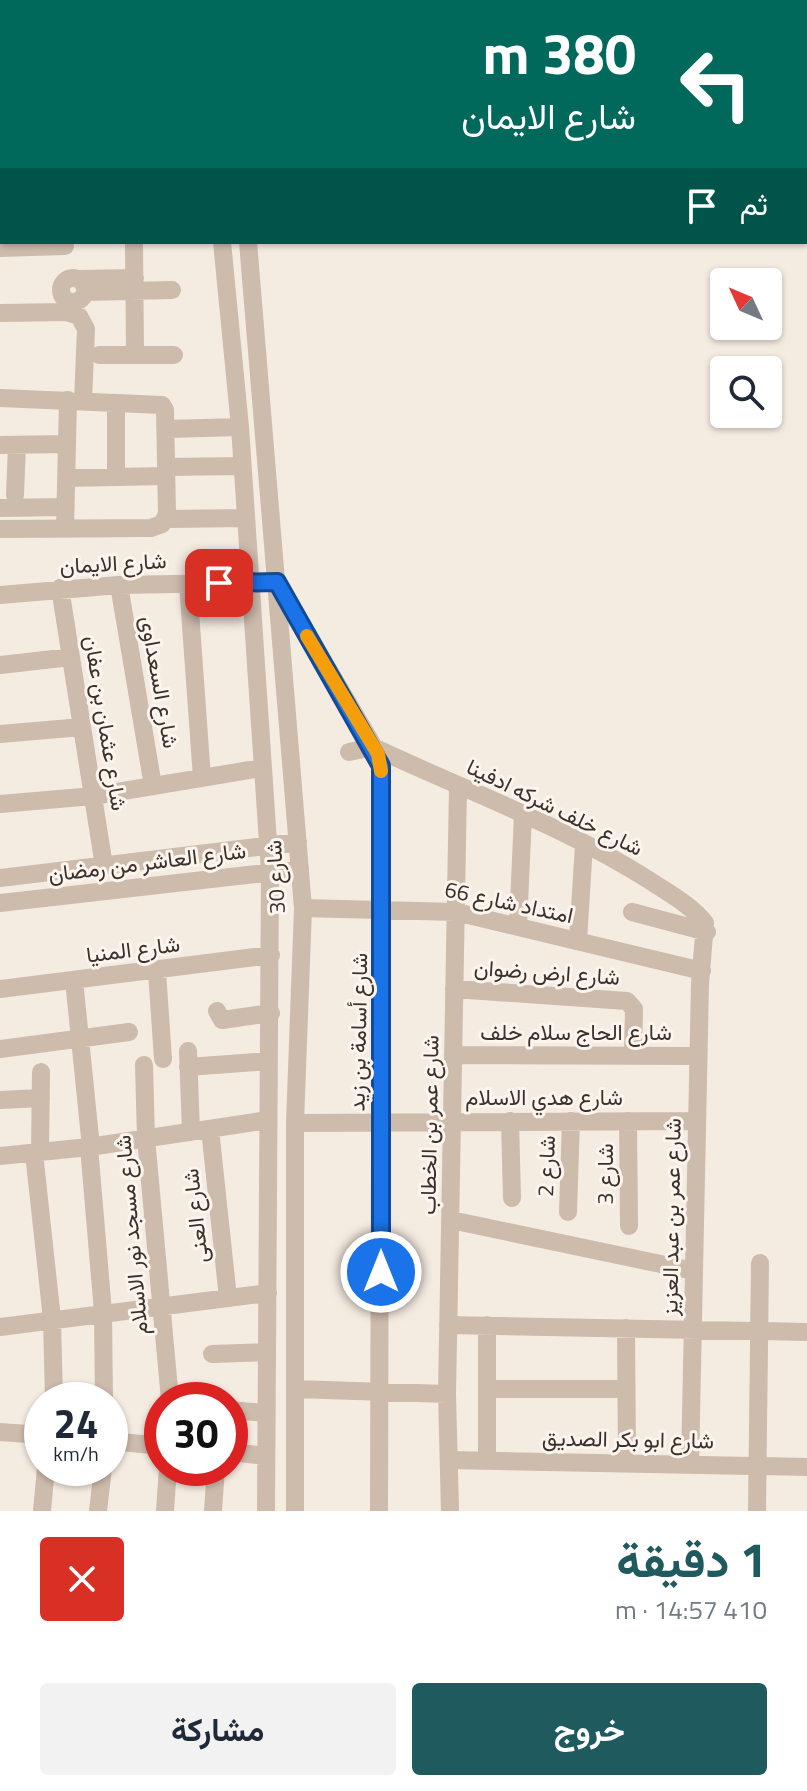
<!DOCTYPE html>
<html lang="ar">
<head>
<meta charset="utf-8">
<style>
  body { margin:0; font-family:"Titillium Web",Vazirmatn,sans-serif; background:#f2f2f3; color:#1f2937; direction:rtl; height:100vh; display:flex; flex-direction:column; font-size:30px; white-space:nowrap }
  * { box-sizing:border-box; margin:0 }
  p { font-size:26px; color:#747a83 }
  .icon { flex:none; width:44px; height:44px; fill:none; stroke:currentColor; stroke-width:2; stroke-linecap:round; stroke-linejoin:round }
  .map { position:relative; height:1511px; overflow:hidden; direction:ltr }
  .sheet { display:flex; flex-direction:column; background:#fff; flex:1 }
  .sheet>* { flex:none }
  .hud { position:absolute; left:0px; top:0px; width:808px; height:244px; box-shadow:0 2px 6px #0004; direction:rtl; background:#00695c; color:#fff; overflow:hidden }
  .needle { width:52px; rotate:314deg }
  .controls { position:absolute; left:710px; top:268px; display:grid; gap:16px }
  .controls a { display:grid; place-items:center; width:72px; height:72px; border-radius:8px; background:#fff; box-shadow:0 2px 6px #0004; font-size:40px }
  .speed { position:absolute; left:24px; top:1382px; display:flex; gap:16px; font-size:40px; font-weight:700; text-align:center }
  .speed>* { display:grid; place-content:center; width:104px; height:104px; border-radius:50%; background:#fff; box-shadow:0 2px 6px #0004; line-height:1 }
  .speed small { font-size:20px; font-weight:400 }
  .speed .limit { border:12px solid #d22; background:#fff; color:#111 }
  .pin { position:absolute; display:grid; place-items:center; width:68px; height:68px; color:#fff; margin:-34px; border-radius:16px; box-shadow:0 4px 12px #0006 }
  .me { position:absolute; width:88px; margin:-44px; rotate:0deg; stroke-linejoin:round; filter:drop-shadow(0 0 6px #0008) }
  .turn { display:flex; align-items:center; gap:28px; height:168px; padding:0 40px; font-size:36px }
  .turn .icon { width:104px; height:104px; stroke-width:2.5 }
  .turn b { display:block; font-size:56px; line-height:68px }
  .then { display:flex; align-items:center; height:76px; padding:0 40px; background:#0003; gap:16px; font-size:30px }
  .round { display:grid; place-items:center; flex:none; width:84px; height:84px; border-radius:8px; background:#f2f2f3 }
  .headline { display:flex; align-items:center; justify-content:space-between; height:136px; padding:0 40px }
  h1 { font-size:48px; font-weight:700; line-height:60px; color:#1f5a5e }
  .cta { display:flex; gap:16px; margin-top:auto; padding:16px 40px }
  .cta a { flex:1; height:92px; border-radius:8px; background:#1f5a5e; color:#fff; font-size:32px; font-weight:700; line-height:92px; text-align:center }
  .cta a+a { background:#f2f2f3; color:#1f2937 }
  .map>svg:first-child { display:block }
  .lines { fill:none; stroke-linecap:round; stroke-linejoin:round }
  .minor { stroke:#cdbbac; stroke-width:18 }
  .route-casing { stroke:#114b97; stroke-width:20 }
  .route { stroke:#1a73e8; stroke-width:14 }
  .slow { stroke:#f59e0b; stroke-width:14 }
  .labels { text-anchor:middle; stroke-width:6; stroke-linejoin:round; paint-order:stroke }
  .street-label { font-size:22px; fill:#3b302b; stroke:#fbf5ee }
</style>
</head>
<body>
<div class="map">
<svg width="807" height="1511" viewBox="0 0 807 1511">
  <rect width="100%" height="100%" fill="#f4ebe1"/>
  <g class="lines">
    <path class="minor" d="M199,0V2
      M224,0V2
      M531,0L532,2
      M111,2V0
      M319,2L330,0
      M0,29H2
      M0,101H2
      M0,167L2,166
      M134,242L135,355
      M222,242L240,427L270,872L266,1511
      M248,242L303,908L295,1123V1511
      M0,248L65,246
      M61 290a12 12 0 1 1 24 0a12 12 0 1 1-24 0Z
      M79,279L135,278
      M85,292L172,290
      M0,313L66,312L79,316L86,329L83,401
      M99,355H174
      M0,398L162,405L165,410L167,514L162,524L151,528L0,529
      M166,429L240,427
      M0,445L67,444
      M166,467L242,466
      M116,476V412
      M66,478L166,476
      M15,495L17,445
      M0,508L65,507
      M166,519L246,518
      M65,529L68,400
      M188,584L202,778
      M119,585L153,786
      M60,588L104,866
      M0,595L119,585L277,582L378,754L381,766L379,1511
      M0,665L71,657
      M0,734L82,727
      M349,752L373,747C466,791 565,826 652,882C670,894 692,906 705,923L700,984L690,1464
      M0,804L93,796L262,768
      M0,878L298,842
      M0,903L300,869
      M303,908L456,912L702,971
      M632,912L707,932
      M518,926L523,815
      M578,941L584,844
      M157,972L163,1059
      M74,980L91,1147
      M0,989L271,955
      M454,989L627,1001L634,1009L633,1056
      M217,1011L222,1020L271,1013
      M0,1049L129,1032
      M188,1051L191,1132
      M453,1055L698,1056
      M144,1065L146,1138L170,1400
      M188,1067L269,1061
      M0,1100L41,1098
      M510,1121L512,1198
      M628,1121L629,1226
      M295,1123L697,1121
      M210,1129L228,1298
      M89,1147L103,1312L104,1400
      M40,1152L41,1072
      M34,1153L52,1319L54,1400
      M0,1156L89,1147L268,1120
      M568,1212L571,1121
      M451,1220L694,1271
      M448,1325L807,1332
      M487,1325V1461
      M0,1327L268,1293
      M626,1328L627,1463
      M212,1354L267,1352
      M295,1389L447,1394
      M487,1389H626
      M230,1410L266,1413
      M0,1432L42,1435
      M110,1441L162,1446
      M230,1452L266,1456
      M449,1460L807,1467
      M42,1511L46,1468
      M98,1511L103,1468
      M165,1511L168,1468
      M213,1511L216,1468
      M450,1511L447,1394L458,787
      M757,1511L760,1263"/>
  </g>
  <g class="lines">
    <g class="route-casing">
      <path id="route" d="M219,583L277,582L381,766V1272"/>
    </g>
    <use href="#route" class="route"/>
    <path class="slow" d="M307,636L378,754L381,771"/>
  </g>
  <g class="labels">
    <g class="street-label">
      <text transform="translate(113 563) rotate(-3)" y="8">شارع الايمان</text>
      <text transform="translate(160 682) rotate(80)" y="8">شارع السعداوى</text>
      <text transform="translate(106 723) rotate(81)" y="8">شارع عثمان بن عفان</text>
      <text transform="translate(555 807) rotate(26)" y="8">شارع خلف شركه ادفينا</text>
      <text transform="translate(147 862) rotate(-7)" y="8">شارع العاشر من رمضان</text>
      <text transform="translate(275 877) rotate(-93)" y="8">شارع 30</text>
      <text transform="translate(509 902) rotate(12)" y="8">امتداد شارع 66</text>
      <text transform="translate(133 949) rotate(-7)" y="8">شارع المنيا</text>
      <text transform="translate(547 972) rotate(4)" y="8">شارع ارض رضوان</text>
      <text transform="translate(358 1032) rotate(-89)" y="8">شارع أسامة بن زيد</text>
      <text x="576" y="1040">شارع الحاج سلام خلف</text>
      <text x="544" y="1105">شارع هدي الاسلام</text>
      <text transform="translate(429 1125) rotate(-89)" y="8">شارع عمر بن الخطاب</text>
      <text transform="translate(546 1166) rotate(-88)" y="8">شارع 2</text>
      <text transform="translate(605 1174) rotate(-90)" y="8">شارع 3</text>
      <text transform="translate(195 1216) rotate(-96)" y="8">شارع العنى</text>
      <text transform="translate(671 1217) rotate(-89)" y="8">شارع عمر بن عبد العزيز</text>
      <text transform="translate(131 1235) rotate(-95)" y="8">شارع مسجد نور الاسلام</text>
      <text transform="translate(628 1439) rotate(1)" y="8">شارع ابو بكر الصديق</text>
    </g>
  </g>
</svg>
<div class="controls">
<a><svg class="needle" viewBox="-14 -14 28 28"><path d="M0-13l5 13h-10z" fill="#e53935"/><path d="M0 13l5-13h-10z" fill="#747a83"/></svg></a>
<a><svg class="icon" aria-label="search" viewBox="0 0 24 24"><circle cx="10" cy="10" r="6"/><path d="M15 15l6 6"/></svg></a>
</div>
<div class="speed"><div>24<small>km/h</small></div><div class="limit">30</div></div>
<div class="pin" style="left:219px;top:583px;background:#d93025"><svg class="icon" aria-label="arrive" viewBox="0 0 24 24"><path d="M6 21V4h12l-3 4 3 4H6"/></svg></div>
<svg class="me" style="left:381px;top:1272px" viewBox="-20 -20 40 40"><circle r="17" fill="#1a73e8" stroke="#fff" stroke-width="3"/><path d="M0-11L8 9 0 5-8 9z" fill="#fff"/></svg>
<div class="hud">
<div class="turn"><svg class="icon" aria-label="left" viewBox="0 0 24 24"><path d="M17 20v-9H6M10 6l-5 5 5 5"/></svg><div><b>380 m</b>شارع الايمان</div></div>
<div class="then">ثم<svg class="icon" aria-label="arrive" viewBox="0 0 24 24"><path d="M6 21V4h12l-3 4 3 4H6"/></svg></div>
</div>
</div>
<section class="sheet">
<div class="headline"><div><h1>1 دقيقة</h1><p>410 m · 14:57</p></div><a class="round" style="background:#d93025;color:#fff"><svg class="icon" aria-label="close" viewBox="0 0 24 24"><path d="M6 6l12 12M18 6L6 18"/></svg></a></div>
<div class="cta"><a>خروج</a><a>مشاركة</a></div>
</section>
</body>
</html>
